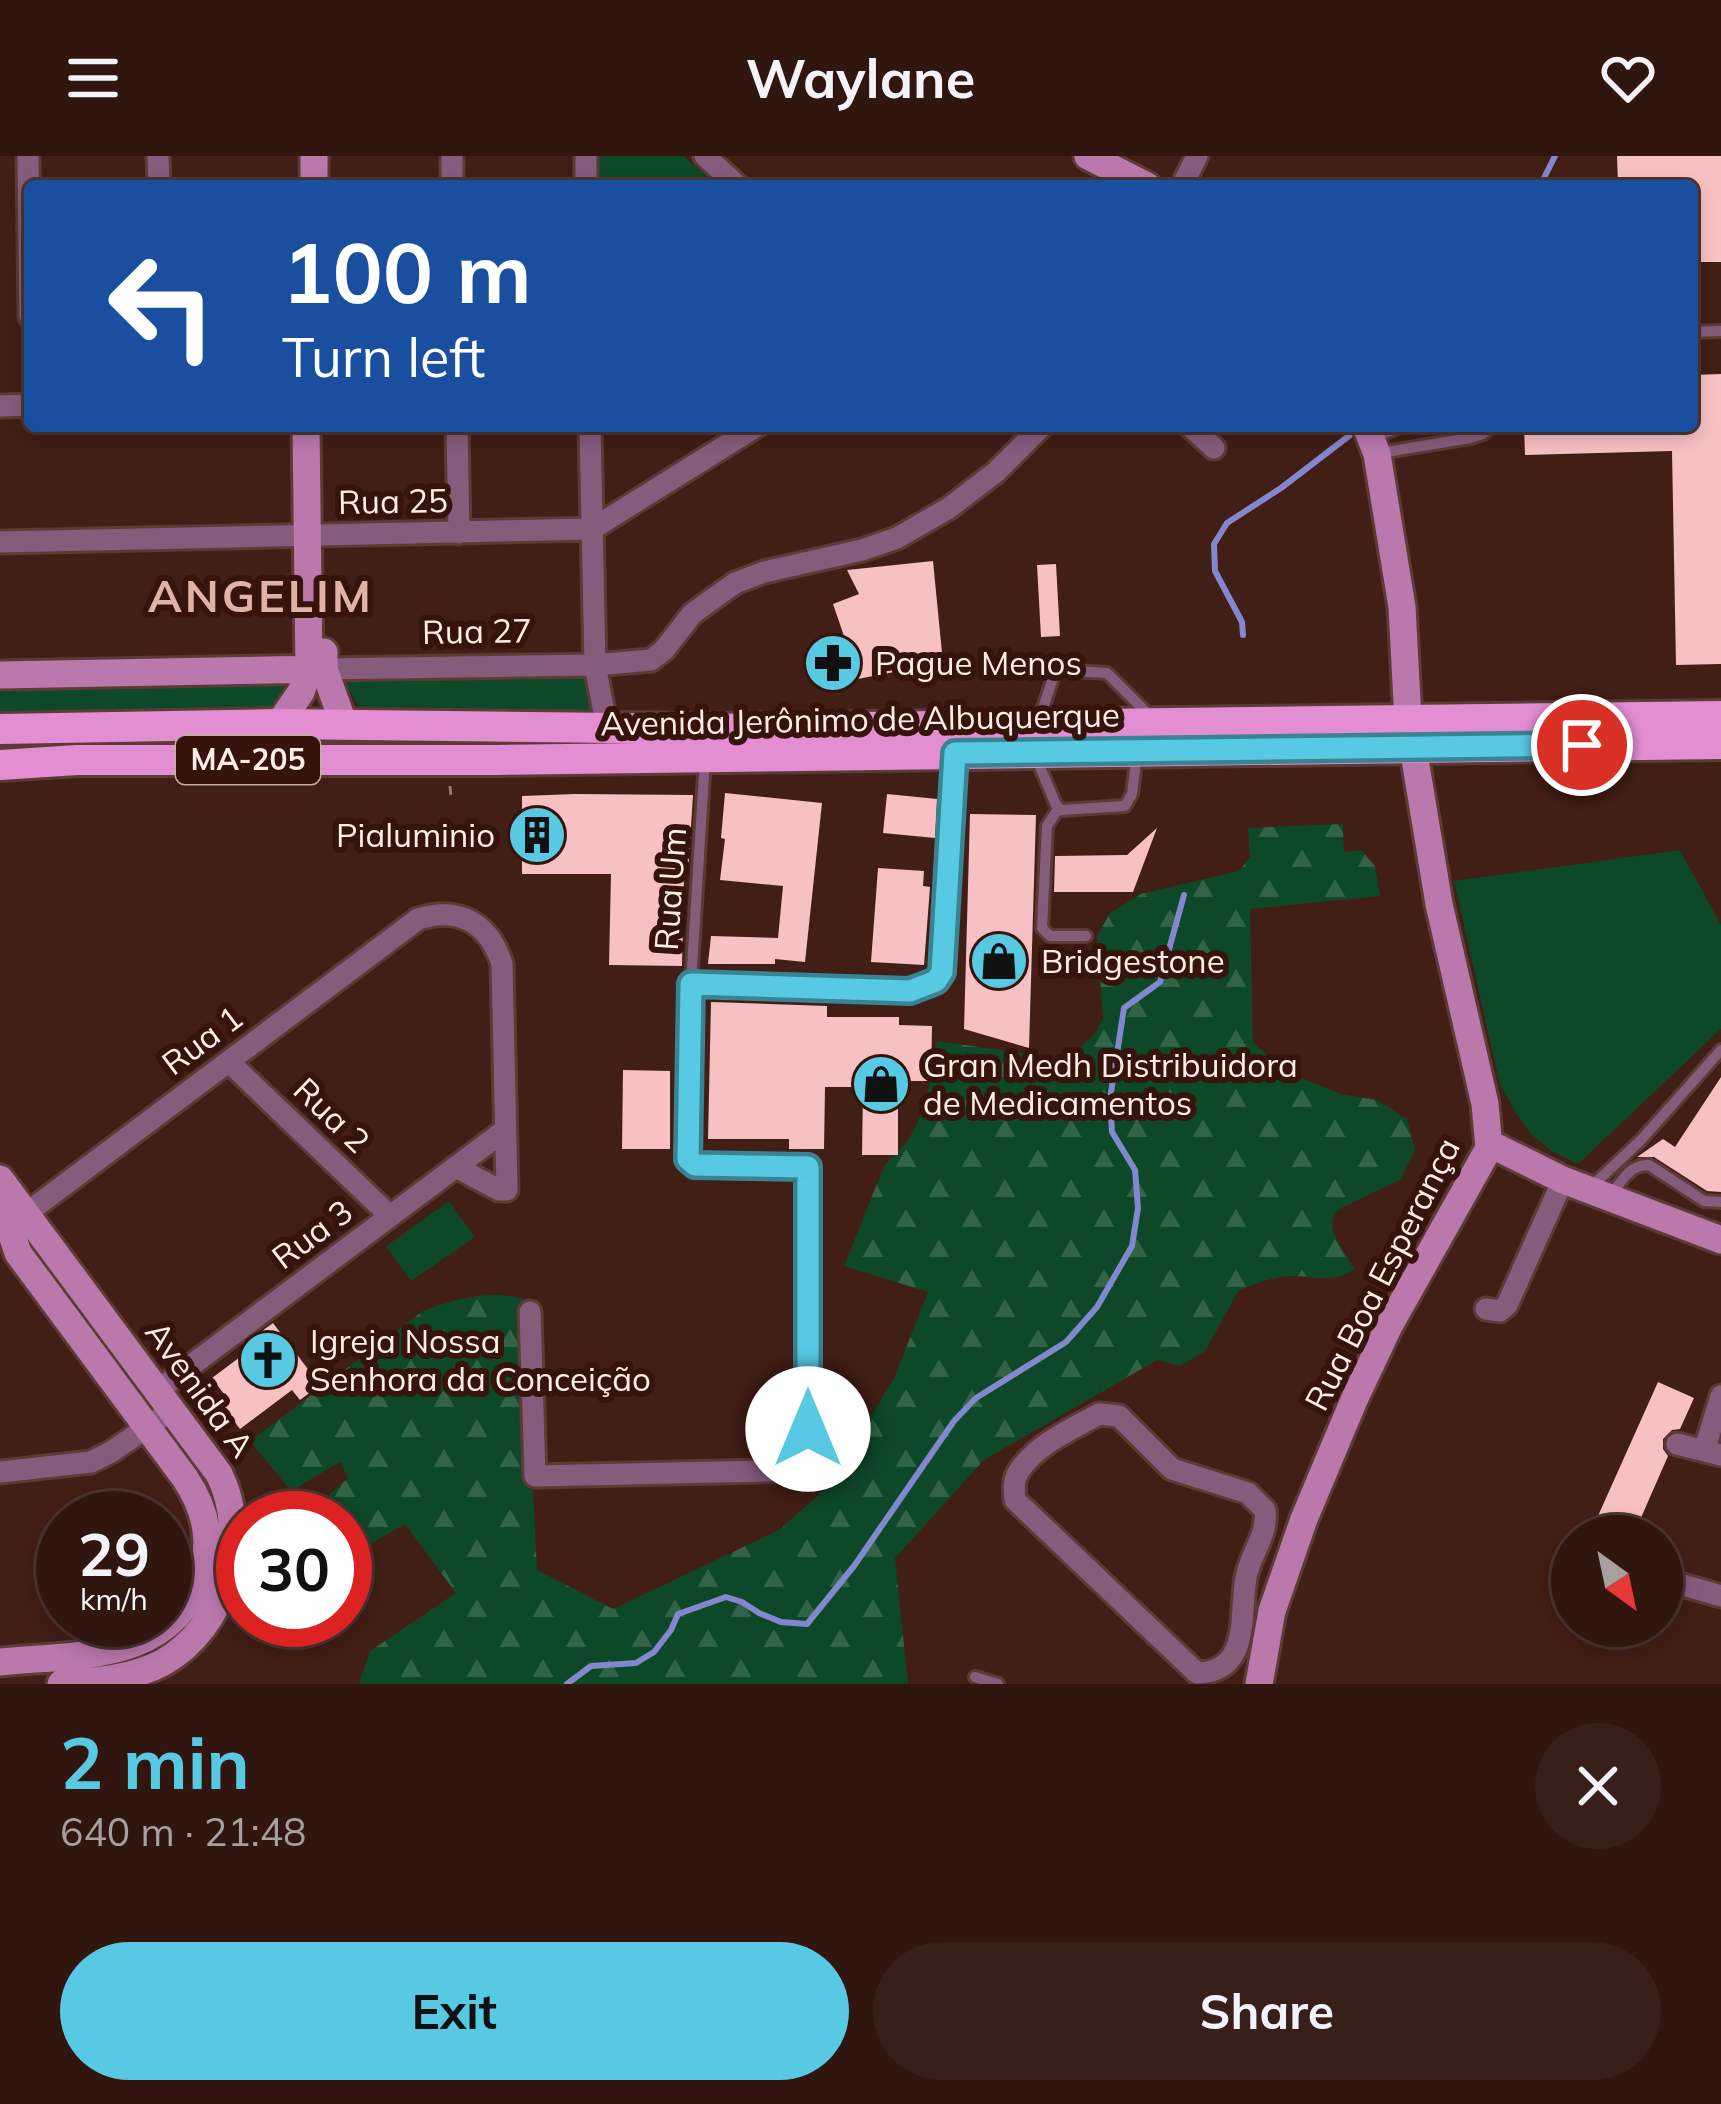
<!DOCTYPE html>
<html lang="en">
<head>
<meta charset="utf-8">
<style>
  body { margin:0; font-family:Mulish,sans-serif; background:#391f19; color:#f1f3f6; height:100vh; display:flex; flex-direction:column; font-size:45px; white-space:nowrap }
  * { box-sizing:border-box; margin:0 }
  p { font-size:39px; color:#a89f9f }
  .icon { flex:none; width:66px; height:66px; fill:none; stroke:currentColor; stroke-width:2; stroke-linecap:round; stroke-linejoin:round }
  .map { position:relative; height:1528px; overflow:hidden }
  .details { display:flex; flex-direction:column; background:#311610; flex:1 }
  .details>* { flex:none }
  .hud { position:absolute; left:24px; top:24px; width:1674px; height:252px; border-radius:12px; box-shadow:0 6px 18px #0003,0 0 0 3px #4c3530; background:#1a4fa0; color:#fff; overflow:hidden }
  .needle { width:78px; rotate:147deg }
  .tools { position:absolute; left:1551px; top:1359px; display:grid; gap:24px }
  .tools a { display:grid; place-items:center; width:132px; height:132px; border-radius:50%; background:#311610; box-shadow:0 6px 18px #0003,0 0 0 3px #4c3530; font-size:60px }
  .speed { position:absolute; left:36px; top:1335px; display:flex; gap:24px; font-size:60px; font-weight:700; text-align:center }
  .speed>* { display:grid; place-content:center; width:156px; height:156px; border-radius:50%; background:#311610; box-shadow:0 6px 18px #0003,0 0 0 3px #4c3530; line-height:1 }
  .speed small { font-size:30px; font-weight:400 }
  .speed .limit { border:18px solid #d22; background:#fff; color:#111 }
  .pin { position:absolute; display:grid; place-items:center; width:102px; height:102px; color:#fff; margin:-51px; border:6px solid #fff; border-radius:50%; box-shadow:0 3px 12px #0007 }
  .me { position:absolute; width:132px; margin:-66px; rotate:0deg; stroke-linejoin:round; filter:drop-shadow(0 0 9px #0008) }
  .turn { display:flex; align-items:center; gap:42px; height:252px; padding:0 60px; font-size:54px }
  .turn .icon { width:156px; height:156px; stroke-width:2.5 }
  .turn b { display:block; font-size:84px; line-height:102px }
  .round { display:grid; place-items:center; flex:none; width:126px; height:126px; border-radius:63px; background:#391f19 }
  .headline { display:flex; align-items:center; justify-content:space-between; height:204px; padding:0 60px }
  h1 { font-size:72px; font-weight:700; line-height:90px; color:#57c9e2 }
  .primary-button { display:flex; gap:24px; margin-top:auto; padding:24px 60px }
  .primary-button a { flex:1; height:138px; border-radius:72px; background:#57c9e2; color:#111; font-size:48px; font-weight:700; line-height:138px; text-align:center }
  .primary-button a+a { background:#391f19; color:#f1f3f6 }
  header { display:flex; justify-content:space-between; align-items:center; height:156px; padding:0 60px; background:#311610; font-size:54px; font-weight:700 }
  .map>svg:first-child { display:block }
  .green { fill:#0d4828 }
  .forest { fill:url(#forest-firs) }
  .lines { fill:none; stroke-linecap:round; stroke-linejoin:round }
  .stream { stroke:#8387cd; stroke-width:6 }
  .building { fill:#f7c0c3 }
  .lane-casing { stroke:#5b3b34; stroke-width:16 }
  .street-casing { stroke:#5b3b34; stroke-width:27 }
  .secondary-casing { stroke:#5b3b34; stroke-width:33 }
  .primary-casing { stroke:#5b3b34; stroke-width:36 }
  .path { stroke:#937872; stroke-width:3; stroke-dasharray:9 6; stroke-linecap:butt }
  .lane { stroke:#865c7d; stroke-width:10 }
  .street { stroke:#865c7d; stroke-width:21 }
  .secondary { stroke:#ba78ad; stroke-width:27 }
  .primary { stroke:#e38dd2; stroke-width:30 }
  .route-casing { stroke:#398393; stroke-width:30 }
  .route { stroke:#57c9e2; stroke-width:21 }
  .labels { text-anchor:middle; stroke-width:12; stroke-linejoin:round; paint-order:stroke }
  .shield { fill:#36140c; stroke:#c1aca7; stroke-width:3 }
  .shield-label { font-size:30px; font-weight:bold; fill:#fcede9 }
  .street-label { font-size:33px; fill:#fcede9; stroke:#36140c }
  .poi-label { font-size:33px; fill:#fcede9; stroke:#36140c; text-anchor:start }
  .district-label { font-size:45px; font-weight:bold; letter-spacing:3px; fill:#e1b2a6; stroke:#36140c }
</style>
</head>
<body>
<header><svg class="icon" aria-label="menu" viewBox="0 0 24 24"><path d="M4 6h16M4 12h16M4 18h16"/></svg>Waylane<svg class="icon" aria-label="heart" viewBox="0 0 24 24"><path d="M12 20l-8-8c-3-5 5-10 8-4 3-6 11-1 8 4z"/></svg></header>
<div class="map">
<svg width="1721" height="1528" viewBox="0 0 1721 1528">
  <defs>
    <pattern id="forest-firs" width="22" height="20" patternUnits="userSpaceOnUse" patternTransform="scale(3)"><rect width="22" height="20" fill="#0d4828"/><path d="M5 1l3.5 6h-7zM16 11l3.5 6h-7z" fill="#316347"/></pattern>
  </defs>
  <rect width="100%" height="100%" fill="#411e16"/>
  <path class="green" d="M594,0H683L718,29L594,30Z
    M341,520H585L594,556H362Z
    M294,521L285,540L274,554L78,559L0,557V530Z
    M1680,694L1721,769V873L1578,1008L1552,995L1533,980L1518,960L1500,929L1454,725Z
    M449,1045L475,1081L411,1125L386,1090Z"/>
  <path class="forest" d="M1343,668L1344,696L1361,694L1375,710L1380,740L1250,753L1253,887L1288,917L1341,938L1377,944L1407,963L1415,994L1400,1024L1339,1053C1321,1074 1345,1092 1354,1113C1332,1129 1313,1119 1287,1120C1272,1121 1254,1129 1239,1134L1205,1195L1180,1210L1157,1204L984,1304L895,1402L908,1528H359L370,1495L456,1437L405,1368L370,1388L347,1374L345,1362H337L329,1353V1339L348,1322L340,1306L291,1335L250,1285L423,1155C454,1143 491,1133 523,1143L537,1414L613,1453L779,1374L830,1329L894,1222L928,1136L844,1110L885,1008C924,979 930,930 937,885L1058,902L1078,893L1094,879L1103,863L1097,780L1110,757L1141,738L1239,715L1250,701L1248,672Z"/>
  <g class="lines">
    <path class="stream" d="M1540,30L1555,0
      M1243,479L1242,466L1215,415L1214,388L1227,367L1281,332L1358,273
      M567,1528L591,1510L636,1507L654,1496L671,1474L678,1458L726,1441L742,1446L759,1457L781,1466L807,1468L854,1410L954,1265L976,1242L1066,1186L1097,1151L1132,1090L1138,1052L1135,1014L1112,976L1110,943L1124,852L1160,826L1184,739"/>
  </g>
  <path class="building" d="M1617,0H1721V106H1692V30H1618Z
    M1721,218V508L1676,509L1672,295L1525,299L1524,270H1692V219Z
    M933,405L943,507L917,523L894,516L816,531L811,491L845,483L833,448L859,438L847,414Z
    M1056,408L1060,480L1041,481L1037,409Z
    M725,637L822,647L805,806L775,803V808H708L711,780L778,782L783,730L720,724L725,683L721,682Z
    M576,638L693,639L688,719H684L682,810L609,809L611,718H522V640Z
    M887,638L937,643L935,682L883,677Z
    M970,658L1036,659L1029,892L964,873Z
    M1157,672L1133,736H1054L1055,700L1127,699Z
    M878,712L924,715L923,730L930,731L924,809L871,806Z
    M711,846L827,850V861H899V869L932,870L931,925H898V999H862L863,931H825L824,993H789V983H708Z
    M623,914L670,915V993H622Z
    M1721,921V1036L1707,1035L1654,1001H1637L1663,983L1675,991Z
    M273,1167L320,1229L300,1244L292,1234L240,1273L220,1247L227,1242L212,1222L260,1186L255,1180Z
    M1658,1226L1694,1242L1680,1273L1672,1274L1663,1283V1293L1668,1300L1633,1380H1589Z"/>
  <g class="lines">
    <g class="lane-casing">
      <path id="lane" d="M1692,176L1721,175
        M1372,283L1402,270
        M1380,297L1470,282L1483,278L1491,270
        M1038,567L1054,519L1060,514L1107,517L1150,560
        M1035,599L1056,649L1061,654L1125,650L1132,638L1137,598
        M1058,653L1047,670L1042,772L1050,780H1086
        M695,1009L686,998L691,828L705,603
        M1591,1031L1641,984L1721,894
        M1611,1039C1621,1026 1630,1008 1649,1009L1704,1045L1721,1046
        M975,1521L998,1528"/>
    </g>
    <g class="street-casing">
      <path id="street" d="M28,0L30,160
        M158,0L159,30
        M452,0V30
        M586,0V30
        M705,0L738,30
        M1182,30L1197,0
        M0,250L30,249
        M457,270L459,377
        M590,270L595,509L607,572
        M1190,270L1214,292
        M0,386L592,373L757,270
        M324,513L595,509L651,504L664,494L692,458L735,427L764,416L862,394L897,382L949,352L996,316L1042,270
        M691,828L909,835L936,825L942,816L955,597
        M229,906L390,1060
        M15,1066L418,763C459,750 489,767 502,808L507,1034H499L456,1011
        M1486,1153L1500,1155L1507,1149L1563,1024
        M530,1156L535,1320L808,1314V1011L695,1009
        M157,1235L505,974
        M1099,1258L1119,1260L1172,1313L1248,1337L1265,1354C1268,1378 1253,1394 1247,1417C1238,1452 1254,1516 1197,1517L1015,1344C1014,1334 1013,1324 1019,1315C1037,1288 1072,1273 1099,1258Z
        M1677,1288L1721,1299
        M1704,1295L1721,1240
        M0,1316L91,1306L111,1296L172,1254
        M1662,1423L1721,1440"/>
    </g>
    <g class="secondary-casing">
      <path id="secondary" d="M314,0V30
        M1088,0L1147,30
        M1366,270L1377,298L1402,451L1408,564
        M324,496V513L344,569
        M0,519L324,513
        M279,568L301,536L309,514L306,270
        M1490,988L1563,1024L1721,1084
        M0,1023L219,1318C251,1382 226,1472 162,1507C131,1523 95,1525 61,1528
        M0,1506C77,1498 170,1507 201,1419C214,1384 205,1352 185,1322L18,1097L9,1070L6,1031
        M1259,1528L1272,1455L1304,1363L1354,1244L1389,1170L1489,992L1485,948L1439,748L1413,591"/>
    </g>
    <g class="primary-casing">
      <path id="primary" d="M0,573L279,568L702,573L1721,560
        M0,609L77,604H496L1721,588"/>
    </g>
    <path class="path" d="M450,630L451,642"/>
    <use href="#lane" class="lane"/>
    <use href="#street" class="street"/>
    <use href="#secondary" class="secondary"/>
    <use href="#primary" class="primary"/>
  </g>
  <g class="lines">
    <g class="route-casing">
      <path id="route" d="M808,1273V1011L695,1009L688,1003L691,828L910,835L936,825L942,816L955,597L1582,589"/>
    </g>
    <use href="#route" class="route"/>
  </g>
  <defs>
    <g id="pharmacy-disc" transform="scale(3)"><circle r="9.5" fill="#57c9e2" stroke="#36140c"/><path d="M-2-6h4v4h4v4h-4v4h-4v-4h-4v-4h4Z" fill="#111"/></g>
    <g id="building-disc" transform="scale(3)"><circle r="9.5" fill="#57c9e2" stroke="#36140c"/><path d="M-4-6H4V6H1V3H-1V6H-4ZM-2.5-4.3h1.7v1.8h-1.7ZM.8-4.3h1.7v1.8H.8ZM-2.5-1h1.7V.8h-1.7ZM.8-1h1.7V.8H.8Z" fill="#111"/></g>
    <g id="shop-disc" transform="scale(3)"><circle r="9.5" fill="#57c9e2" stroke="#36140c"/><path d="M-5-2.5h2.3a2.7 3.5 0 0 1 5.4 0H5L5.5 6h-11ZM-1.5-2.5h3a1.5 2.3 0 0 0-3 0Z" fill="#111"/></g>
    <g id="church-disc" transform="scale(3)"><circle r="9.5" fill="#57c9e2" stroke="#36140c"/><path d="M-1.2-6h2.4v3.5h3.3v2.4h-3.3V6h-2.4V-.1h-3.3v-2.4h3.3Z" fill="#111"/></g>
  </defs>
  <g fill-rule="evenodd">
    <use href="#pharmacy-disc" x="833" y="507"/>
    <use href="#building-disc" x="537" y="679"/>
    <use href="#shop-disc" x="999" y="805"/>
    <use href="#shop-disc" x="881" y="928"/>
    <use href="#church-disc" x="268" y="1204"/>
  </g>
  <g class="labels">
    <rect class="shield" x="176" y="580" width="144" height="48" rx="9"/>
    <g class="shield-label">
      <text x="248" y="614">MA-205</text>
    </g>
    <g class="street-label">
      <text transform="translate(393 345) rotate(-1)" y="12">Rua 25</text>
      <text transform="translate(477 475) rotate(-1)" y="12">Rua 27</text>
      <text transform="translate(860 563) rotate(-1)" y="12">Avenida Jerônimo de Albuquerque</text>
      <text transform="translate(670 733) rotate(-86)" y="12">Rua Um</text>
      <text transform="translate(202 884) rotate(-37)" y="12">Rua 1</text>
      <text transform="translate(332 959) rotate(44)" y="12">Rua 2</text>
      <text transform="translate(312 1078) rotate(-37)" y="12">Rua 3</text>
      <text transform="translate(1382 1118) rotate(-63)" y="12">Rua Boa Esperança</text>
      <text transform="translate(200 1233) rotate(54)" y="12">Avenida A</text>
    </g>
    <g class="poi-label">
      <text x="875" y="519">Pague Menos</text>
      <text x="495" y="691" text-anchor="end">Pialuminio</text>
      <text x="1041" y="817">Bridgestone</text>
      <text x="923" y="921">Gran Medh Distribuidora<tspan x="923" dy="38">de Medicamentos</tspan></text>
      <text x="310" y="1197">Igreja Nossa<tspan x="310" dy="38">Senhora da Conceição</tspan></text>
    </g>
    <g class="district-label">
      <text x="261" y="456">ANGELIM</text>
    </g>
  </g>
</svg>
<div class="tools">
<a><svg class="needle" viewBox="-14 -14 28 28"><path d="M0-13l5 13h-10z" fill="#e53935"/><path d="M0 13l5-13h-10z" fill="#a89f9f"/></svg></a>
</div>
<div class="speed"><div>29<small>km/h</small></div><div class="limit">30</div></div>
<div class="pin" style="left:1582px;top:589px;background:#d93025"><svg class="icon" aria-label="arrive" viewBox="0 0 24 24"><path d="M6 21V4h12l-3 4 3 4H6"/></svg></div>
<svg class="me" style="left:808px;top:1273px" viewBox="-20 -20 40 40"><circle r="19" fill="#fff"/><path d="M0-13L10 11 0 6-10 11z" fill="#57c9e2"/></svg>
<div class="hud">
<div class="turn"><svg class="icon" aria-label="left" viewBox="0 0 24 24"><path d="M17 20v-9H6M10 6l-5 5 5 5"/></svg><div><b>100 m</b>Turn left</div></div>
</div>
</div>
<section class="details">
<div class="headline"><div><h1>2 min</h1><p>640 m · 21:48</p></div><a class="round"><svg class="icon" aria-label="close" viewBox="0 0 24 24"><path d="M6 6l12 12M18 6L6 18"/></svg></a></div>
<div class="primary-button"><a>Exit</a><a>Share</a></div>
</section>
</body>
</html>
